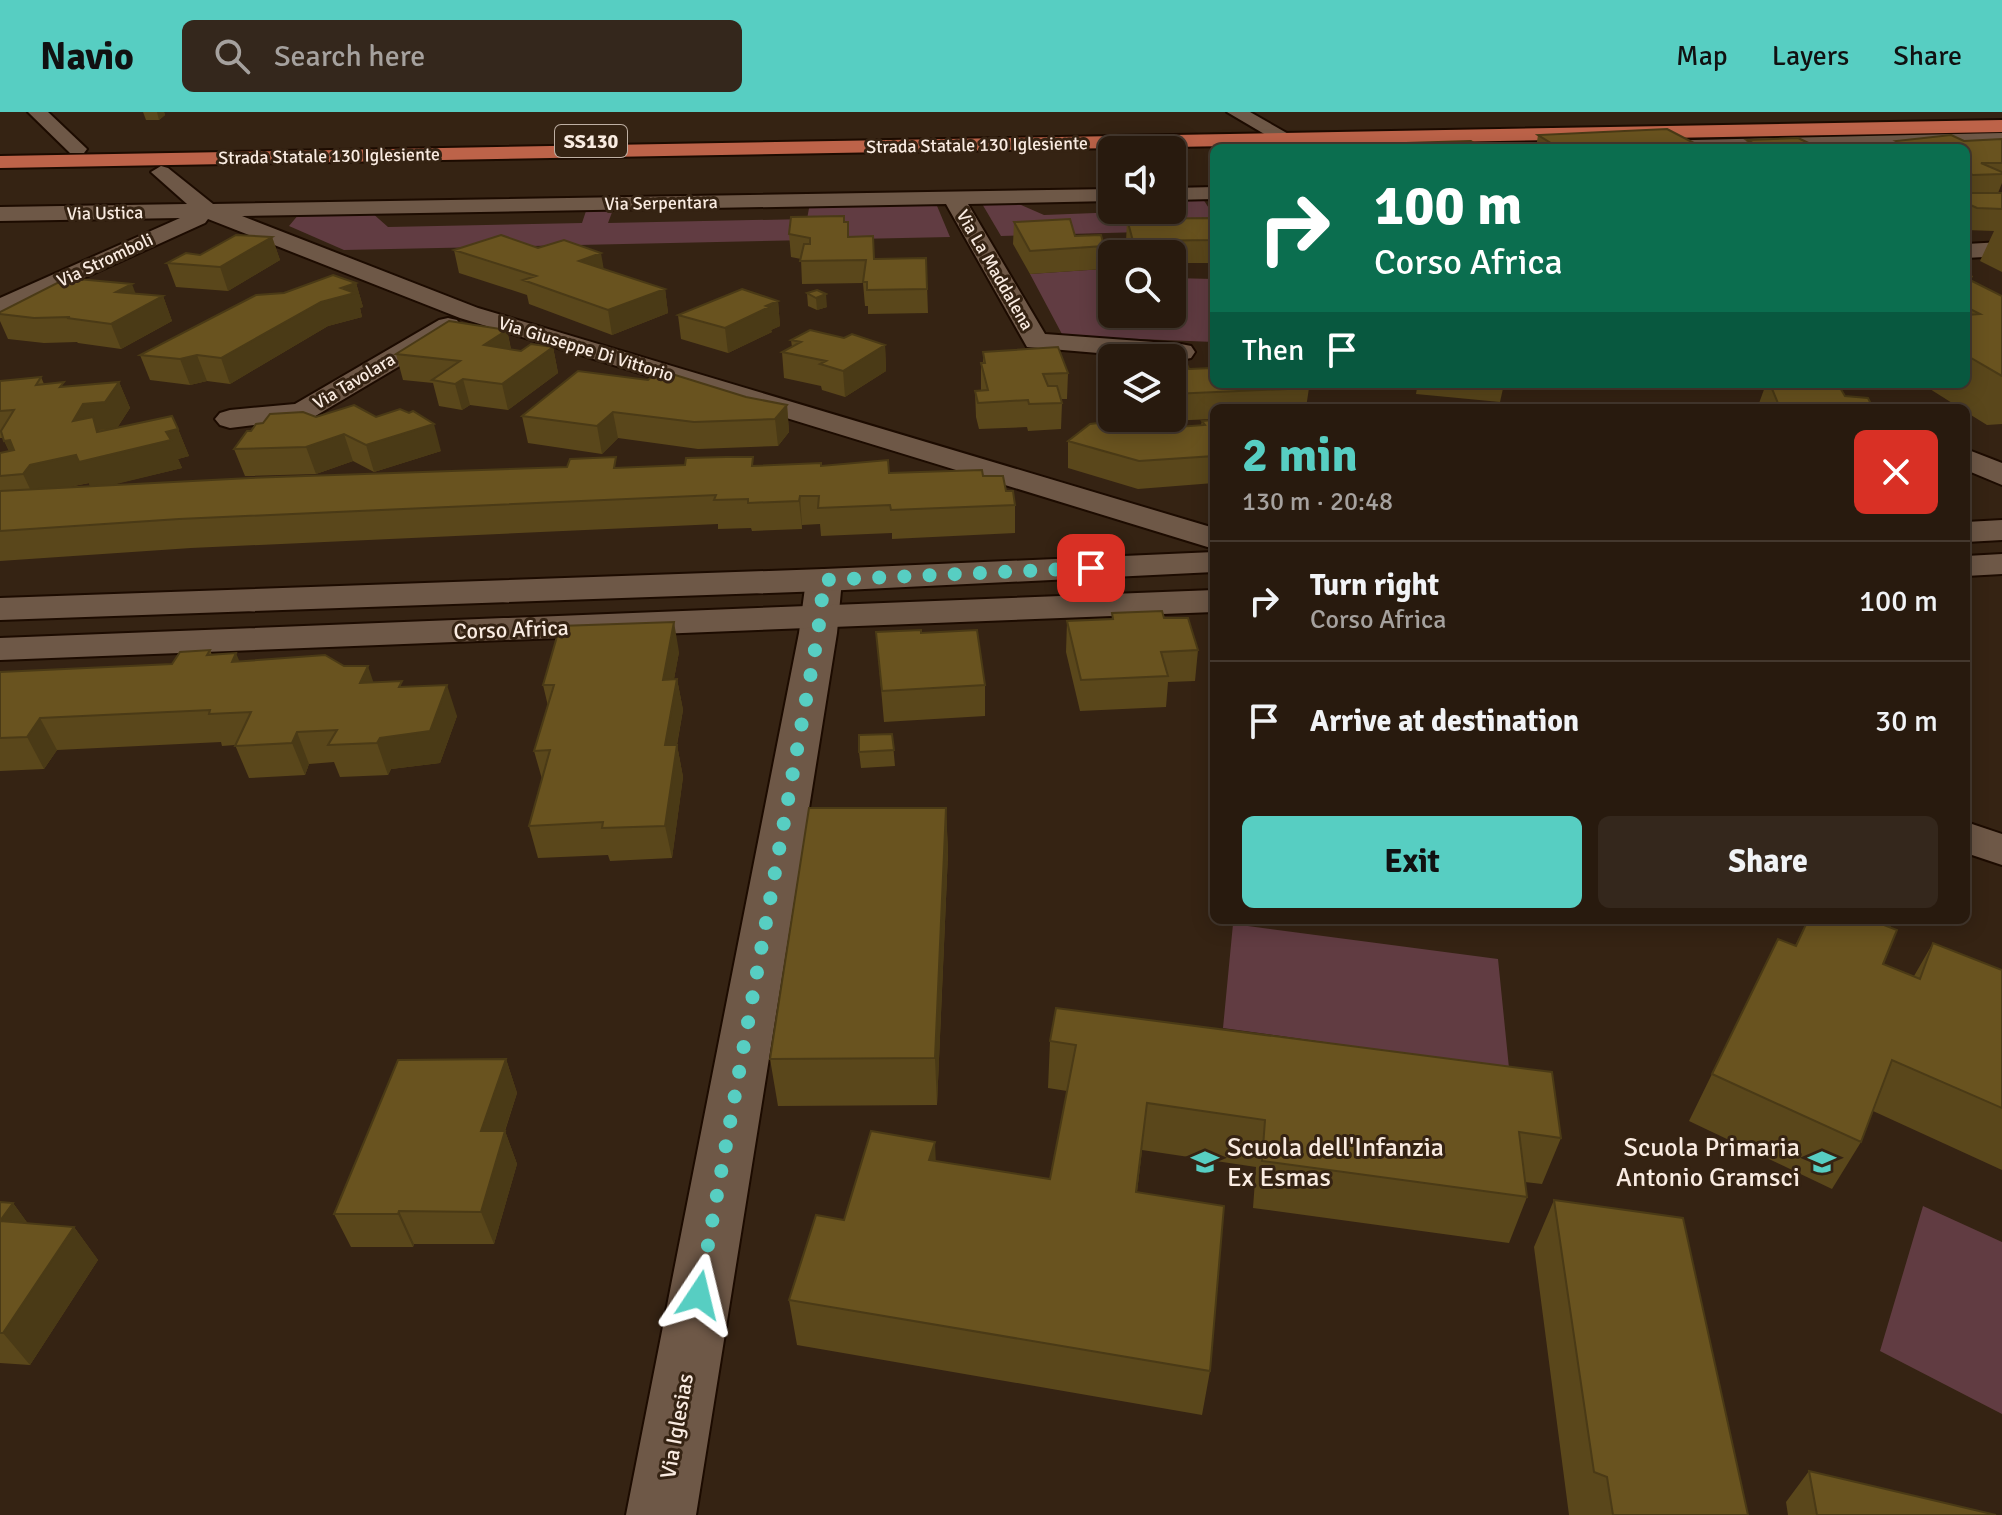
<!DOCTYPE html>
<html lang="en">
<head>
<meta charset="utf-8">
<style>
  body { margin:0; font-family:Signika,sans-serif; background:#34271c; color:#f1f3f6; height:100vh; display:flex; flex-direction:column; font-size:30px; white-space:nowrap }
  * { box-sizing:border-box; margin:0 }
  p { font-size:26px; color:#a5a19e }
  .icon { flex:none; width:44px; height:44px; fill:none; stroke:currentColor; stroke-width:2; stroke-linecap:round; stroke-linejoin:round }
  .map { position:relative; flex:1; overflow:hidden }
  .panel { position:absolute; left:1210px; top:292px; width:760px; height:520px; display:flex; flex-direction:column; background:#281a0e; border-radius:12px; box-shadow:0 4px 20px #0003,0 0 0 2px #44382e }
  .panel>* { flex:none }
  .hud { position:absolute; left:1210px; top:32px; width:760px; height:244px; border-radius:12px; box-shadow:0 4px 20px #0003,0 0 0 2px #44382e; background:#0b6e4f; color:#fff; overflow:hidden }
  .controls { position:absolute; left:1098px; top:24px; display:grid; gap:16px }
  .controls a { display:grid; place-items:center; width:88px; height:88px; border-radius:12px; background:#281a0e; box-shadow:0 4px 20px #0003,0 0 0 2px #44382e; font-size:40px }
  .pin { position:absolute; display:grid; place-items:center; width:68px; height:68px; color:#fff; margin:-34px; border-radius:16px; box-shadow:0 4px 12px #0006 }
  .me { position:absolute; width:88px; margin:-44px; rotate:10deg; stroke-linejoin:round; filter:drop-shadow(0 0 6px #0008) }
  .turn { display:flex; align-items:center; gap:28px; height:168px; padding:0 32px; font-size:36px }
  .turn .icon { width:104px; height:104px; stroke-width:2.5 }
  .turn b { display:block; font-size:56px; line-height:68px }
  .then { display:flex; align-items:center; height:76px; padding:0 32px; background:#0003; gap:16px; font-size:30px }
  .round { display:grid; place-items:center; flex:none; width:84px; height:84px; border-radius:12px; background:#34271c }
  .headline { display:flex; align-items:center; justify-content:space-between; height:136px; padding:0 32px }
  h1 { font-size:48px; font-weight:800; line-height:60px; color:#57cec2 }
  .primary-button { display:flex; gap:16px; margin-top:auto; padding:16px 32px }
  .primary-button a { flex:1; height:92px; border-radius:12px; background:#57cec2; color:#111; font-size:32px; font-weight:800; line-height:92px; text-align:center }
  .primary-button a+a { background:#34271c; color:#f1f3f6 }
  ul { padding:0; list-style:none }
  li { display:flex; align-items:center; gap:24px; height:120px; padding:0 32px; border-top:2px solid #44382e }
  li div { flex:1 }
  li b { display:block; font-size:30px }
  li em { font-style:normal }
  header { display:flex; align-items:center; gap:48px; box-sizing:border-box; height:112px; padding:0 40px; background:#57cec2; color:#111 }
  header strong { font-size:38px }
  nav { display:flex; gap:44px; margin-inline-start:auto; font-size:28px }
  .search { width:560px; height:72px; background:#34271c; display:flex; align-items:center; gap:20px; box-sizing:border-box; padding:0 28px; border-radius:12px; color:#a5a19e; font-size:30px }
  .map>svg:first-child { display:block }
  .green { fill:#613c42 }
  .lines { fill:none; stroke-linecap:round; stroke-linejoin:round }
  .minor-casing { stroke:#1c0b00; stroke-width:4 }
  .tertiary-casing { stroke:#1c0b00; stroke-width:4 }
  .primary-casing { stroke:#1c0b00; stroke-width:4 }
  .minor { fill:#6e5847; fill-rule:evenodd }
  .tertiary { fill:#6e5847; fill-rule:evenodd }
  .primary { fill:#bd6349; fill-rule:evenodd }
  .wall { fill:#5a471b; fill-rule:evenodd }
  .shaded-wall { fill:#4a3a16 }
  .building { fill:#69531f; stroke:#4a3a16; stroke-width:2 }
  .route { stroke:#57cec2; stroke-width:14; stroke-dasharray:0 25.2 }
  .labels { text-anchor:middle; stroke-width:6; stroke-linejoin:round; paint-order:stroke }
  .far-street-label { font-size:18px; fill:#f9ebe1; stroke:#352313 }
  .shield { fill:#352313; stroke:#beafa3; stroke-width:2 }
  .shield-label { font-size:20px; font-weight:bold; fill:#f9ebe1 }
  .street-label { font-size:22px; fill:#f9ebe1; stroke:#352313 }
  .near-poi-label { font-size:26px; fill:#f9ebe1; stroke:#352313; text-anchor:start }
</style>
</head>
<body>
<header>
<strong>Navio</strong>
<div class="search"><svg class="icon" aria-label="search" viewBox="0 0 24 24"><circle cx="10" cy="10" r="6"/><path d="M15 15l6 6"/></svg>Search here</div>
<nav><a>Map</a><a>Layers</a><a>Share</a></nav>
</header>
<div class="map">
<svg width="2002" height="1403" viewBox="0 0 2002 1403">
  <rect width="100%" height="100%" fill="#352313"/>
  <path class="green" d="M1172,87H1203L1214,104V118L1001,124L981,90L1012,89L1044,103L1172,98Z
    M935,89L950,125L344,138L289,114L299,102L371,100L388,115L582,111L587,96L614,95L608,111L807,107L810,91Z
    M1103,157L1105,163L1112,164V202H1172V166L1214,167V230L1063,224L1030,162Z
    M1233,812L1498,847L1509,956L1223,916Z
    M1923,1094L2002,1130V1302L1880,1239Z"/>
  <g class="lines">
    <g class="minor-casing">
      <path id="minor" d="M28,0H48L87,37L84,41H70Z
        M1227,0H1250L1313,36H1288Z
        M2002,21V33L1598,36L1608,30Z
        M161,54L168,56L213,92L1112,77V89L968,92L1045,222L1181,232L1191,234L1195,240L1191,246L1181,248L1027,235L946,92L242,104L478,196L1214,416V437L460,206L208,107L205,111L0,204V186L180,106L0,109V95L187,92L151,60Z
        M1214,75V87L1172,88V76Z
        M2002,130V144L1966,146V132Z
        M448,206L457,208L461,214L457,220L312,306L230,316L220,313L215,307L220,301L230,298L295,292L439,208Z
        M1966,337L2002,351V373L1966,358Z
        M824,457L837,460L842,468L837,521L696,1403H626L799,521L806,468L811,460Z
        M1966,710L2002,722V753L1966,741Z"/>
    </g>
    <g class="tertiary-casing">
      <path id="tertiary" d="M2002,408V428L1966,430V410Z
        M1214,440V460L824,479L0,508V486L824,457Z
        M2002,442V462L1966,464V444Z
        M1214,478V500L0,548V526Z"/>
    </g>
    <g class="primary-casing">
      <path id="primary" d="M2002,8V20L0,56V44Z"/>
    </g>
    <use href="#minor" class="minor"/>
    <use href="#tertiary" class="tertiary"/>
    <use href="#primary" class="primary"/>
  </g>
  <path class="wall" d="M143,0H164L165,3L159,8H146Z
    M1538,23L1694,31L1693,36H1536Z
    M2002,27V71L1998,81H2002V160L1980,149L1994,119L1966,118V36H1894L1896,29H1964Z
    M1747,28L1819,36H1744Z
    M844,104L845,110H848L849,125L874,147L926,146L928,201L868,202V194H865L863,171L802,172L801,147L791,145L789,122Z
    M1127,107L1214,108V151H1172V142H1129L1126,130Z
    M1014,110L1075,124L1104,134L1103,157L1030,162L1013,132Z
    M272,125L280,148L228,179L176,175L167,151Z
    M538,136L665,177L668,201L612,223L529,192L527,183L459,161L454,138Z
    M1966,161L1973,164L1971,168L2002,184V312L1987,313L1966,300V296H1960L1922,272H1966Z
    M356,171L363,195L360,196L362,205L328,214L230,272L207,269L190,273L150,268L140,243L284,181Z
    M817,178L827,195L817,198L808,194L807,181Z
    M136,182L163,184L172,209L121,237L78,231L77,230L44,231L8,227L0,209V200Z
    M778,189L780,214L771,218L772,220L728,241L681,227L678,203Z
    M507,218L511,237L521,239L553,235L558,261L508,298L470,293L462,298L439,294L433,271L403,268L396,242Z
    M844,226L885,233L886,259L845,285L822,278L821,274L784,266L782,240L792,235L791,228Z
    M983,240L1068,261L1067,287H1061L1062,291L1061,317L1028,319L1027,315L979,317L976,305L975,279L981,278V251H983Z
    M1172,247L1189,257L1213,259L1309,276L1306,296H1214V307L1166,309L1165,306H1172Z
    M41,265L44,272L66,275L119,270L130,296L117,316L178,317L189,344L178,347L182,356L110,373L618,356L755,354H821L889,361L983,364L1006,379L1015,393V421L892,427V421L821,424L820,412L802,413V417L752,419L751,416L718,417V412L191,436L0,449V341L9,339L3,326H0V269ZM89,371L90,374L69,375Z
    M1393,272H1504L1500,290L1416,282L1417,276L1393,274Z
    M1766,272H1821L1845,284L1873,296H1759L1758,294Z
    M746,285L787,293L789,320L778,334L698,337L618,326L602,342L528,331L522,304Z
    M316,305H376L441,339L374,360L353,349L316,362L245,364L234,337L251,319L263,311Z
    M1214,308V371L1138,377L1068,356V329L1150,317L1201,313L1202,309Z
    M1112,501L1164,506L1198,538L1195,569L1168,570L1166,595L1080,599L1066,540L1067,509L1112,508Z
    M876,520L921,521L985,573V604L884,610Z
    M210,538L212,543L239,549L404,575L457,604L440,651L391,657L388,663L340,665L334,650L309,652L305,663L249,666L235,633L222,634L221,630L57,638L44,657L0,659V560L172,552Z
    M679,540L674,567H677L683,598L677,633L683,665L672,746L610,749L608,743L538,746L529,714L542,667L534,639L548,594L543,573Z
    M892,622L895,654L861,656L859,640Z
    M946,696L948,741L937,993L778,994L770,947Z
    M1808,808H1892L1883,852L1914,864L1933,831L2002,858V1058L1873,999L1861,1030L1832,1077L1689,1009L1778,827L1795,834Z
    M1056,896L1561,1026L1542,1072L1525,1070L1527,1085L1509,1131L1253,1096L1256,1055L1142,1038L1137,1080L1210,1259L1202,1303L797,1233L789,1188L844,1108L936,1049L1050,1067L1067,979L1048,976L1050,929Z
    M506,947L517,981L505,1019L517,1052L494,1132H414L413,1135H351L334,1102Z
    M1554,1088L1748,1403H1569L1534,1135Z
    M0,1090L13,1091L28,1112L74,1115L98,1148L30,1253L0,1251Z
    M1809,1359L1996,1403H1788L1786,1390Z"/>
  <path class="shaded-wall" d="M157,0H164L165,3L159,8Z
    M272,125L280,148L228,179L220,155Z
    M601,141L605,164L579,149Z
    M356,171L363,195L360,196L362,205L328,214L230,272L221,246L341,176Z
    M132,172L141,196L163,184L172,209L121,237L111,212L116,180Z
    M665,177L668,201L612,223L608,198Z
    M826,182L827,195L817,198L816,186Z
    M778,189L780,214L771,218L772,220L728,241L725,216Z
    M507,218L512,243L484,233Z
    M885,233L886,259L845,285L843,259Z
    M553,235L558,261L508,298L502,272Z
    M197,243L207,269L190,273L180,247Z
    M463,267L470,293L462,298L455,272Z
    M119,270L130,296L117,316L99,318L105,332L178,317L189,344L178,347L182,356L92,378L79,350L73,309L83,292Z
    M787,293L789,320L778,334L775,307Z
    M613,300L618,326L602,342L597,314Z
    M434,312L441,339L374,360L366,333Z
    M344,322L353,349L316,362L306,335Z
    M10,328L23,355L17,356L4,329Z
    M76,343L89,371L43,380L36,390L23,362L30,353Z
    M800,384L802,413V417L799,389Z
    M674,510L679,540L668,599L663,568Z
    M236,541L249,572L232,550Z
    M368,554L378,584L360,571Z
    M677,567L683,598L671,665L665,633Z
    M447,573L457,604L440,651L391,657L388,663L377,631L380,626Z
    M40,606L57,638L44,657L27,625Z
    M297,620L309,652L305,663L292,631Z
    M677,633L683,665L672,746L665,714Z
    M946,696L948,741L937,993L935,946Z
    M506,947L517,981L494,1052L481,1019Z
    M505,1019L517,1052L494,1132L481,1100Z
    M935,1030L937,1077L929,1048Z
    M13,1091L37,1124L0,1110Z
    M399,1099L414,1132L413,1135L398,1102Z
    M74,1115L98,1148L30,1253L3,1221Z"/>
  <path class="building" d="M1667,17L1694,31L1592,36H1559L1538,23Z
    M1951,23L1964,29L2002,27V51H1981L2002,60V62L1973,63L1966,59V36H1911L1896,29Z
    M1798,26L1819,36H1762L1747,28Z
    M1471,29L1482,36H1417L1409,31Z
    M1966,81H2002V97L1977,96L1966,91Z
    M844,104V110H848V125L873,124L874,147L926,146L927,177L867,178V170H863L866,148L800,149L804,132H810V126L789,122L791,105Z
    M1212,106L1214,108V128L1133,129L1127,107Z
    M1070,107L1075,124L1101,123L1104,134L1030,139L1014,110Z
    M236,123L272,125L220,155L167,151L186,141L200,143Z
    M501,123L538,136L564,128L601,141L579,149L665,177L608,198L523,168L536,164L454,138Z
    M333,163L356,171L341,176L355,181L321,190L221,246L197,243L180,247L140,243L256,183L284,181Z
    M67,166L132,172L116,180L163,184L111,212L67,206L70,205L34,206L0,202V200Z
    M1966,166L2002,184V264L1966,243V203L1980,202L1966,195Z
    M742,177L778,189L766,194L769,195L725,216L678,203Z
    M817,178L826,182L816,186L807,181Z
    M449,209L507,218L484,233L521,239L531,232L553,235L502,272L463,267L455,272L432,268L460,249L396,242Z
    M810,218L844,226L852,222L885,233L843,259L820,252L826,249L782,240L801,230L791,228Z
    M1058,235L1068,261L1043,262L1048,274H1057L1062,291L1029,292L1028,288L978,291L975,279L988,278L981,251H985L983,240Z
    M1184,246L1189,257L1211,256L1214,259V272H1307L1309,276L1172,282V247Z
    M659,258L746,285L787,293L775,307L694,310L613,300L597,314L522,304L578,259L648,268Z
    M41,265L36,273L64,270L60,275L119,270L105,290L83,292L73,309L93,305L97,320L172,304L178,317L166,320L171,328L79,350L76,343L30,353L23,362L0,364V341L14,338L10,328L4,329L1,319L14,298L0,299V269Z
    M1770,272H1821L1839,274L1845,284L1868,286L1873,296H1780Z
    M1418,292L1421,295L1494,293L1497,296H1367Z
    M354,293L376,305L400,297L409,301L413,299L434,312L366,333L344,322L306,335L234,337L247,319H251L256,312L263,311L270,302L303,300L316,305Z
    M1141,306L1150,317L1205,313L1202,309L1214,308V344L1139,349L1068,329L1090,312Z
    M616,345L614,356L685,353L686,346L726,345H753L752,354L821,351V354L888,348L889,361L982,358L983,364H1003L1006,379H1013L1015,393L891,398L890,393L818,396L819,384H800L799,389L748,391V387L714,388L716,383L179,407L0,419V379L250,366L567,355L570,347Z
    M1162,499L1164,506H1188L1198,538L1161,540L1168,564L1081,568L1067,509L1113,507L1112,501Z
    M674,510L663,568L677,567L665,633H677L665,714L602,716L603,710L529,714L550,638L534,639L554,573H543L560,514Z
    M921,518V521L977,518L985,573L882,579L876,520Z
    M210,538L207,543L236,541L232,550L325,543L344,554H368L360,571L402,569L399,575L447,573L430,619L380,626L377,631L328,633L337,618L297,620L292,631L235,634L251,600L209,602L210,598L40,606L27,625L0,626V560L172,552L180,540Z
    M892,622L894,638L859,640V623Z
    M809,696H946L935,946L770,947Z
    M1808,808H1871L1897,818L1883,852L1920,867L1933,831L2002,858V996L1892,948L1861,1030L1712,962L1778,827L1796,834Z
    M1871,808H1892L1889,815Z
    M1056,896L1552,960L1561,1026L1519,1020L1527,1085L1262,1049L1265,1008L1147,991L1136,1080L1224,1094L1210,1259L789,1188L816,1103L844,1108L871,1019L935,1030L929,1048L1050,1067L1076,933L1050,929Z
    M506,947L481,1019H505L481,1100L399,1099L398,1102H334L398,948Z
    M1554,1088L1683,1106L1748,1403H1613L1607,1365L1594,1360Z
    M0,1090L13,1091L0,1109Z
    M0,1109L74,1115L3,1221H0Z
    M1809,1359L1996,1403H1817Z"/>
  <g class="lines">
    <path class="route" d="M699,1183L818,521L824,468L1091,456"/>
  </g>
  <defs>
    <g id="school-bare" transform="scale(2.16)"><path d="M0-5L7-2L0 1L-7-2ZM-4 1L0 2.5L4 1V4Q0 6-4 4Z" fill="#57cec2" stroke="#352313" stroke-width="2.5" paint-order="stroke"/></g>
  </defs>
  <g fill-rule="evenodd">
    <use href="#school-bare" x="1205" y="1050"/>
    <use href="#school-bare" x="1822" y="1050"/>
  </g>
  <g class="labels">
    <g class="far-street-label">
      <text transform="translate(977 33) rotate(-1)" y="6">Strada Statale 130 Iglesiente</text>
      <text transform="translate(329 44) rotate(-1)" y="6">Strada Statale 130 Iglesiente</text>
      <text transform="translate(661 91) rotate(-1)" y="6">Via Serpentara</text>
      <text transform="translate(105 101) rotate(-1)" y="6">Via Ustica</text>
      <text transform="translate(105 148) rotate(-25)" y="6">Via Stromboli</text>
      <text transform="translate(995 158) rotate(60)" y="6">Via La Maddalena</text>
      <text transform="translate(586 237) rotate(17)" y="6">Via Giuseppe Di Vittorio</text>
      <text transform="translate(354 269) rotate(-31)" y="6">Via Tavolara</text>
    </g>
    <rect class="shield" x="555" y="13" width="72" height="32" rx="6"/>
    <g class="shield-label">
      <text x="591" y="36">SS130</text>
    </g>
    <g class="street-label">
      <text transform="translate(511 517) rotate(-2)" y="8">Corso Africa</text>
      <text transform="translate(676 1314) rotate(-80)" y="8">Via Iglesias</text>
    </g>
    <g class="near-poi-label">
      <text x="1227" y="1044">Scuola dell'Infanzia<tspan x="1227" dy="30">Ex Esmas</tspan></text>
      <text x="1800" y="1044" text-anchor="end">Scuola Primaria<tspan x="1800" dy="30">Antonio Gramsci</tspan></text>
    </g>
  </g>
</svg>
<div class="controls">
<a><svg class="icon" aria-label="sound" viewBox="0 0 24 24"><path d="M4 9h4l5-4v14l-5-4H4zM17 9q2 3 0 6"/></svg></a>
<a><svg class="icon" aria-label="search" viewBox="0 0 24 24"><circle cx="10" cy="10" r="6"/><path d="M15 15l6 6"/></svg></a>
<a><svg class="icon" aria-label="layers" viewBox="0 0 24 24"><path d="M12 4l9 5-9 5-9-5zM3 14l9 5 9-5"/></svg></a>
</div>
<div class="pin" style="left:1091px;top:456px;background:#d93025"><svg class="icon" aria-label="arrive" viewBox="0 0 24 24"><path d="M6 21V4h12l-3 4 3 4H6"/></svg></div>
<svg class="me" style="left:699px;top:1183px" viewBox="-20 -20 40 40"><path d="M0-17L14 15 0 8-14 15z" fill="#57cec2" stroke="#fff" stroke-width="4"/></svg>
<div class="hud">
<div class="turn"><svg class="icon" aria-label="right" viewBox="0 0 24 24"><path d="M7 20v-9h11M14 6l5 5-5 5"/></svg><div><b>100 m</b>Corso Africa</div></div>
<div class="then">Then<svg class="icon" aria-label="arrive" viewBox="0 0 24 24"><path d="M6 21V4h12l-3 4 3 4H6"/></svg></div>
</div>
<section class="panel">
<div class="headline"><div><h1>2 min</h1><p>130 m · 20:48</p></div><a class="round" style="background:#d93025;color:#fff"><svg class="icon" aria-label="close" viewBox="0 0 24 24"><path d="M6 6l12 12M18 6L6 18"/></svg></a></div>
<ul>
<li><svg class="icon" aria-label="right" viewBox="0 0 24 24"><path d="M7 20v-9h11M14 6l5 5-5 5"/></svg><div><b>Turn right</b><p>Corso Africa</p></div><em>100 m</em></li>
<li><svg class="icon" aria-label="arrive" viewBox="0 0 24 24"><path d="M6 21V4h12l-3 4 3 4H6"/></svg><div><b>Arrive at destination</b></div><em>30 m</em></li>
</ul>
<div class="primary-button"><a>Exit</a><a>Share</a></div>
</section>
</div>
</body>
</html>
